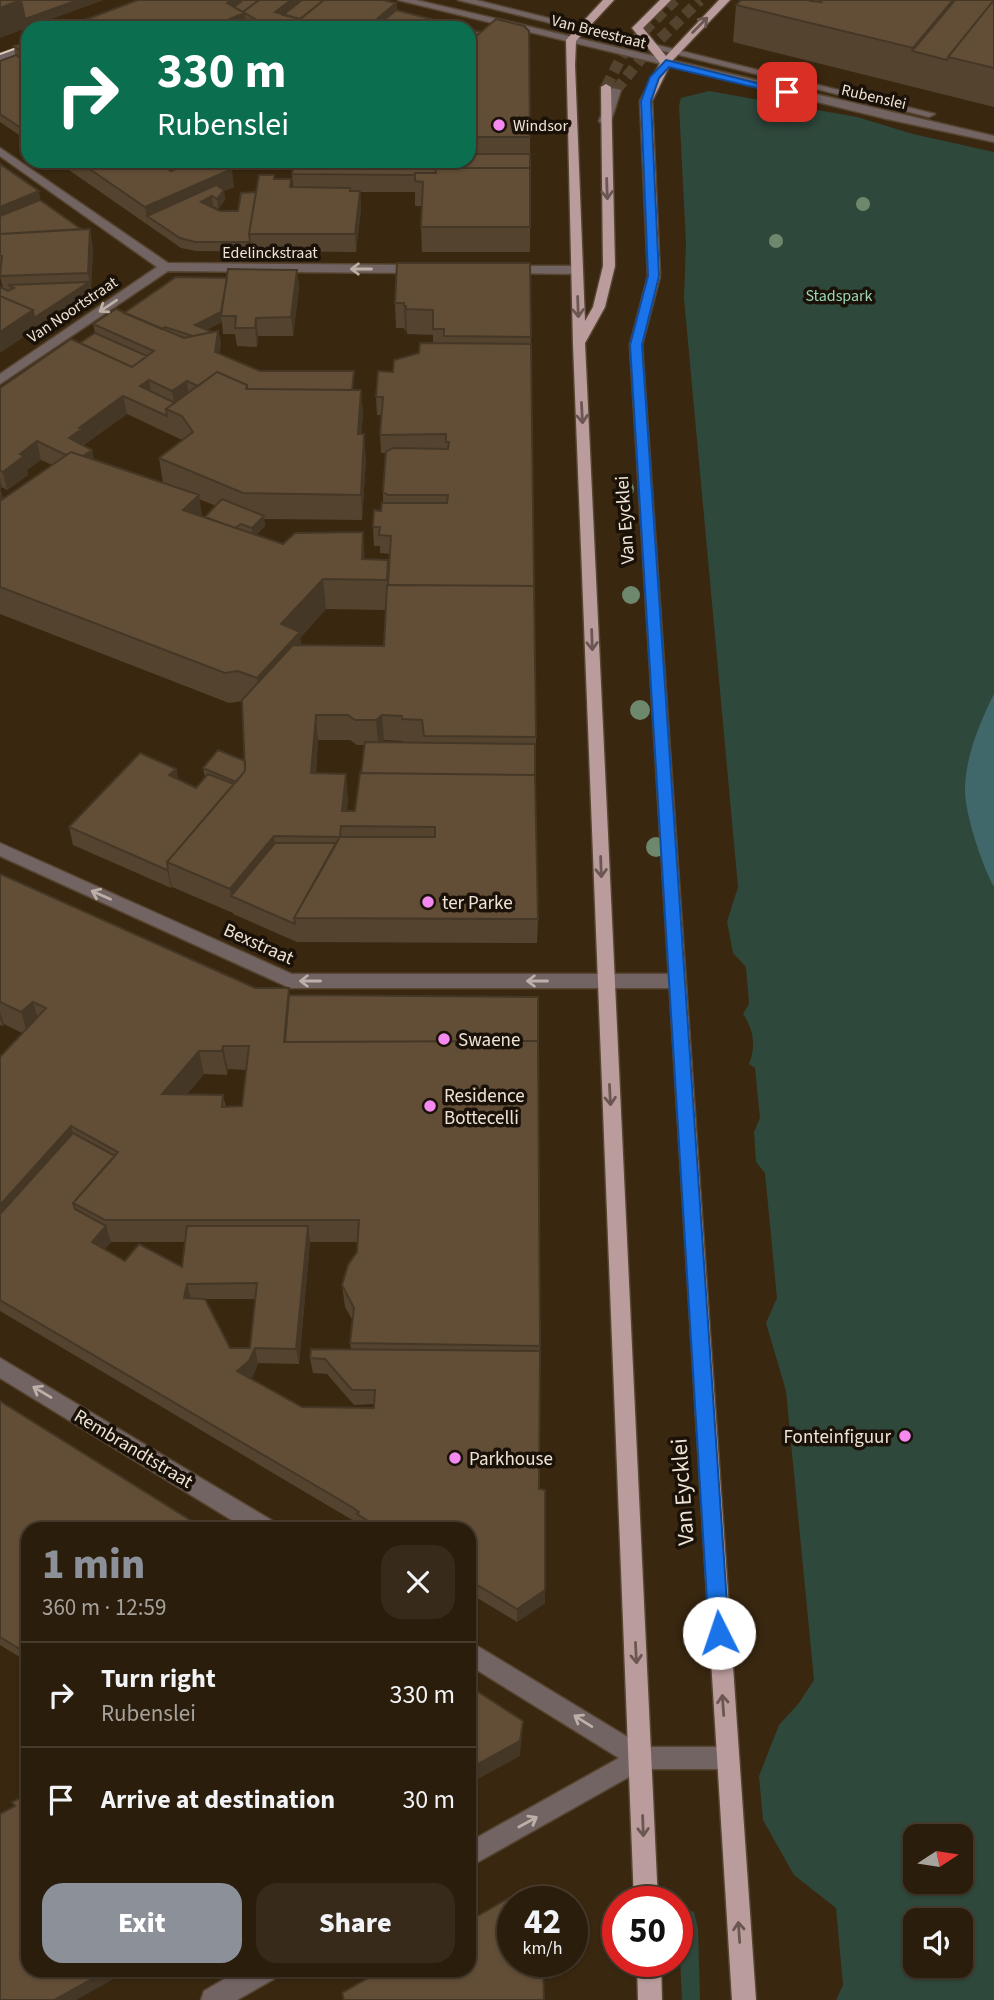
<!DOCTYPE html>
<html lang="en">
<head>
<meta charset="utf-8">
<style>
  body { margin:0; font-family:"Source Sans 3",sans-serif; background:#372a1a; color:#f1f3f6; height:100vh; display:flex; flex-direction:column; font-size:26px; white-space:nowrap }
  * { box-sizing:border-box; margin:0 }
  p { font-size:23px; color:#a6a29d }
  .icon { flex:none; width:38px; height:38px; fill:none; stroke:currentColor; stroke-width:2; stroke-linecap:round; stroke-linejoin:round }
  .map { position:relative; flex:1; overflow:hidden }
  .drawer { position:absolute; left:21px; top:1522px; width:455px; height:455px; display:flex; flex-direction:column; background:#2b1d0c; border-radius:21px; box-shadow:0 2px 5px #0004,0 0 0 2px #473b2d }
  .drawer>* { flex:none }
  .banner { position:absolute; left:21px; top:21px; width:455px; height:147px; border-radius:21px; box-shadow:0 2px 5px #0004,0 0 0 2px #473b2d; background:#0b6e4f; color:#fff; overflow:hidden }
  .needle { width:46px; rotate:78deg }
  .buttons { position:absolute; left:903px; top:1824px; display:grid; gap:14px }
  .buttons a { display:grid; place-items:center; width:70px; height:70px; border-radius:14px; background:#2b1d0c; box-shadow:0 2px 5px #0004,0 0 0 2px #473b2d; font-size:35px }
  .speed { position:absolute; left:497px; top:1886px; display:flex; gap:14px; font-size:35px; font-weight:700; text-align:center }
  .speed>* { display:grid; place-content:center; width:91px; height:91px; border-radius:50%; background:#2b1d0c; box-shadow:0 2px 5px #0004,0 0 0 2px #473b2d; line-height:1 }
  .speed small { font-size:18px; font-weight:400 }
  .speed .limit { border:10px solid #d22; background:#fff; color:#111 }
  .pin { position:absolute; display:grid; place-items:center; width:60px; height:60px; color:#fff; margin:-30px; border-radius:14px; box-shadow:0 4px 10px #0006 }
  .me { position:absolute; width:77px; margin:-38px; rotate:356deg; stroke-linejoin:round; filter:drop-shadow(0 0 5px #0008) }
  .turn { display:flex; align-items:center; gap:24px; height:147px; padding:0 21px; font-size:32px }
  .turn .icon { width:91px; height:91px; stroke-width:2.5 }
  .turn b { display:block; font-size:49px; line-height:60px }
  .round { display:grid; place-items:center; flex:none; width:74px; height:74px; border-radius:21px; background:#372a1a }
  .overview { display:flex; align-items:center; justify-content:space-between; height:119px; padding:0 21px }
  h1 { font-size:42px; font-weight:800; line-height:52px; color:#8c9099 }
  .cta { display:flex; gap:14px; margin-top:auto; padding:14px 21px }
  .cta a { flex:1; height:80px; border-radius:21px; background:#8c9099; color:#fff; font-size:28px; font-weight:800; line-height:80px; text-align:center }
  .cta a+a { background:#372a1a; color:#f1f3f6 }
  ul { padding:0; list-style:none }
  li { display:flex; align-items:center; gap:21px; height:105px; padding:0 21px; border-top:2px solid #473b2d }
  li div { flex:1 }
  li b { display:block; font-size:26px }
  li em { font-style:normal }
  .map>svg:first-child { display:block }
  .green { fill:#2f483c; fill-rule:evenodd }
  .water { fill:#406769 }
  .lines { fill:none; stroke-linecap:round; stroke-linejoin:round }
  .minor-tunnel { stroke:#54432e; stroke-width:11; stroke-dasharray:11 6; stroke-linecap:butt }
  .major-tunnel { stroke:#54432e; stroke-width:11; stroke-dasharray:11 6; stroke-linecap:butt }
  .minor-casing { stroke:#564530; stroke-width:3 }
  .major-casing { stroke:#564530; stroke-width:3 }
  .minor { fill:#736464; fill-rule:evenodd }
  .major { fill:#bb9c9d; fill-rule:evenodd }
  .tram { stroke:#d7cabb; stroke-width:2 }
  .tree { fill:#6e886e }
  .wall { fill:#54432f; fill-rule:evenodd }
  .shaded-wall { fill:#453726 }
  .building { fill:#624e37; stroke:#453726; stroke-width:2; fill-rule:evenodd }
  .oneway { stroke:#6a5752 }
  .oneway2 { stroke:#bdb0a8 }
  .route { fill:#1a73e8; stroke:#114b97; stroke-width:2 }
  .poi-dot { fill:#f489f0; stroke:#1a1208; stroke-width:2.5 }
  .labels { text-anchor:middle; stroke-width:7; stroke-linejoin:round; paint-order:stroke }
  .far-street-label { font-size:16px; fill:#efe3d5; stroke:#1a1208 }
  .far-poi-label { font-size:16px; fill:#efe3d5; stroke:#1a1208; text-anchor:start }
  .far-park-label { font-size:16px; fill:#9ad7ba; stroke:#1a1208 }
  .street-label { font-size:19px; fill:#efe3d5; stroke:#1a1208 }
  .poi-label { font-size:19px; fill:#efe3d5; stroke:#1a1208; text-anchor:start }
  .near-street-label { font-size:23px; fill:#efe3d5; stroke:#1a1208 }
</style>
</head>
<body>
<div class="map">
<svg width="994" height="2000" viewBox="0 0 994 2000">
  <rect width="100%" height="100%" fill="#392710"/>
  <path class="green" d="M709,91L857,117L913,134L994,152V2000H836L843,1985L836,1908L794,1875L763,1820L759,1776L779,1725L799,1703L814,1680L786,1391L766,1323L777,1298L765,1173L756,1162L754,1132L760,1118L755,1068L749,1064C756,1047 754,1030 743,1014L749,1004L746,967L733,953L727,922L738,887L684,298L686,244L679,105L681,98ZM915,1836H961V1881H915ZM915,1920H961V1965H915Z
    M686,1909L694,1912L698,1928L700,2000H682L678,1916Z"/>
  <path class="water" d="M994,694V887C982,865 964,812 965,788C966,755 980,722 994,694Z"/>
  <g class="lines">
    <path class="minor-tunnel" d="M616,90L645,54L700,0"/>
    <path class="major-tunnel" d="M606,87L625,50L675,0"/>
    <g class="minor-casing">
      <path id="minor" d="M398,0H416L994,136V142L887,119Z
        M458,0H476L935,114L929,117Z
        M28,44V51L0,61V54Z
        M612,88L621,90L611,121L601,123L599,121Z
        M0,148L168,263L418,265L424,269L418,273L168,271L0,384V374L157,267L0,156Z
        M509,266H576L582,270L576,274L505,273L503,270Z
        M0,843L292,974H677L683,976L686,981L683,986L677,988H290L0,856Z
        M0,1358L276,1523L278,1530H248L0,1378Z
        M469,1641L644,1747H727L735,1750L738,1758L735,1766L727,1769H643L469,1867V1842L619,1758L469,1665Z
        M240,1970H277L274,1979L237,2000H201L204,1991Z"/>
    </g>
    <g class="major-casing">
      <path id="major" d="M603,0H614L576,41L575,65L585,321L593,307L603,266L601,87L606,84L611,87L615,266L605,307L585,343L658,1902H634L573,344L566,40Z
        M660,0H671L643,28L666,56L719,0H730L672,61L652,101L660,276L642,345L756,2000H732L630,345L648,276L640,101L660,63L632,28Z
        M637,1962H661L662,2000H638Z"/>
    </g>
    <use href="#minor" class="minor"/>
    <use href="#major" class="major"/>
    <path class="tram" d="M0,54L28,44"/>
  </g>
  <g class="tree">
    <circle cx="863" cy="204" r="7"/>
    <circle cx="776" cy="241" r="7"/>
    <circle cx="626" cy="489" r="8"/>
    <circle cx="631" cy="595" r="9"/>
    <circle cx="640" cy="710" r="10"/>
    <circle cx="656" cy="847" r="10"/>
  </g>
  <path class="wall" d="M138,0L396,3L397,10L466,28H63Z
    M741,0H994V107L733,42L736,5Z
    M469,29L530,137V252H422L421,227L422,206H415V192H360L361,209L356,252L196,251L181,248L56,161H165V163L162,165L171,171L234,187L224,191L225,200L218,209L213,206L211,207L220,211H238L274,175L275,179L293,187L292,174L469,161Z
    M28,41V141L0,122V61L15,55L14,46Z
    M0,164L93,247L91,291L36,328L3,288L0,276Z
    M530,263L536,737V762H535L538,919L537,943L297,942L233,914V913L172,887L171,888L73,845L69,827L176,769L178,779L196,788L205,778L203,768L245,761L242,701L229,703L0,614V388L80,343L95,333L93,324L227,278L297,270L299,288L293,336H258L257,347L237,346L235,334H223L222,322L206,330L212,332L218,331L221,345L219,354L260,371L355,390H361L363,415L361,434L366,459L362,520L264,519L265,526L256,535L283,544L365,560L389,570L390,554L380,553V546H374L373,527L383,503V492L385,453H381L380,435L381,415H377L376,397L393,372L433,343V335L407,334V331H405L404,328H396L395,303ZM127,414L182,440L159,458L163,483L94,459L85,446V444ZM41,460L52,465L3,499L0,489L2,487L7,490L28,475L27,470ZM199,499L216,506L205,517H202ZM326,609L386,610L384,646L301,645L300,638ZM318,740H350L357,745H364L361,773L355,811H347L348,798L316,773ZM384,740L403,741V743H381Z
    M0,874L255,988H289V995L540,1346L539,1489L545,1603L517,1622L469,1593V1530H362L359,1528V1524L354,1521L0,1311V1057L22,1033L4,1024L3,1026L0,1025ZM228,1069L246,1070L242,1106L226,1107L223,1095L187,1094L204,1074L227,1075ZM111,1242H185L182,1267L125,1261L105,1249ZM310,1242H358L357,1252L342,1285L345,1307L353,1321L350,1343L351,1349L310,1358L313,1373L327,1374L354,1405L374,1404V1408L302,1407L251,1378L253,1376L258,1363L299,1364ZM205,1299H255L250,1348H230Z
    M0,1401L28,1530V1662L0,1645Z"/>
  <path class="shaded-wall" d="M21,0H104L0,38V8Z
    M231,0H256L228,11L227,3Z
    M291,0H308L285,23L275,12Z
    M953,0H974L912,51L913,48Z
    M396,3L397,27L396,28H366Z
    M245,13L246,28H209V27Z
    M232,169L234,187L224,191L225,200L218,209L217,199L212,197L213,206L202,211L147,216L148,225L145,207Z
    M39,191L42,209L0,227V207Z
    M360,191L361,209L356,252L355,234Z
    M90,229L93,247L91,291L88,273Z
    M297,270L299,288L293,336L291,317Z
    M89,282L91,292L0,353V332L33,310Z
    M404,306H406L407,331H405Z
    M224,311L221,316L222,322L196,335L195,325Z
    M256,318L258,336L257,347L255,328Z
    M218,331L219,340L220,335L221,345L217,370L215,351Z
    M149,380L152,399L140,386Z
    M187,381L189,399L175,410L172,391Z
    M361,390L363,415L359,459L358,434Z
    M123,396L127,414L85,444V447L69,438L79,428Z
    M364,434L366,459L362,520L361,495Z
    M37,441L41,460L27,470L28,475L7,490L3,472L20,454Z
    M92,450L96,468L77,461Z
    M0,478L2,487L0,489L4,502L0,504Z
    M199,495L203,526L183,510Z
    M264,516L265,526L253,538L252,528Z
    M363,532L365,562L362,559Z
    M323,579L326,609L300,638L303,663L261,708L257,678L281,624Z
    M316,715L318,740L314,798L311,773Z
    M382,715L384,740L378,745L376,720Z
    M176,769L179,787L169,775Z
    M346,774L348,798L345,826L342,811Z
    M274,836L277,861L231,897L230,889Z
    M168,869L172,887L171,888L167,870Z
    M289,988L292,1012L289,1048L284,1042Z
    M33,1002L40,1026L28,1036L21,1012Z
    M0,1012L4,1024L3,1026L0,1019Z
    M223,1046L228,1069L227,1075L222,1051Z
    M199,1051L204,1074L167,1117L162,1094Z
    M71,1126L78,1149L0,1237V1205Z
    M106,1226L111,1242L97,1258L92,1242Z
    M308,1226L310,1242L299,1364L296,1349Z
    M187,1284L191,1299L184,1298Z
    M255,1348L258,1363L253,1376L241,1386L237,1371Z
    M545,1590V1603L517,1622V1609Z
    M523,1721L520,1756L469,1784V1769Z
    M108,1970H130L76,2000H54Z"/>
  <path class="building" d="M0,0H21L0,8Z
    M21,0H78L25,19Z
    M138,0H231L227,3L245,13L209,27L210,28H63Z
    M243,0H259L243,12L234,7Z
    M259,0H291L275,12L300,19L289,28H271L243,12Z
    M302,0H324L300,19L283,15Z
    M324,0H383L396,3L366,28H289Z
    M741,0H812L811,1L821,2L819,0H953L913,48L736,5Z
    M955,0H994L948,57L947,60L912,51Z
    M994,0V68L948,57Z
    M396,10L466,28H375Z
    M496,19L524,26L529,31L530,137H469V38L473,39Z
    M469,29L481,32L473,39L469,38Z
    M28,41V56L14,46Z
    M16,55L28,63V120L22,122L24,130L0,114V61Z
    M28,120V126L22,122Z
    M469,154H530V168H435L436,173H415V175L292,174L294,161H469Z
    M78,161H157L171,171L194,161H197L210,169L223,164L232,169L145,207Z
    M0,164L39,191L0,207Z
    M435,168H530V227H421L423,182L415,181V173H436Z
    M259,175H274V179H291L290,187L350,188V191H360L355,234H249Z
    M216,185L224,190L217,199L212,196L201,202L220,211H238L241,193L256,192L249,234L250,242H195L180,238L147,216Z
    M40,200L81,229L0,234V216Z
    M90,229L88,273L0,276L2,256H0V234Z
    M397,263H530L531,337L444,336V329H433V310L406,309V306H404V303H395Z
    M228,269L297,270L291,317L256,318L255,328H235L236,316H221Z
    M176,277L227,278L221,312L195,325L212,332L193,336L165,327L162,329L124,313Z
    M89,282L34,318L33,310L0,296V287L8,291L14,288L8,285Z
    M0,296L33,310L0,332Z
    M116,309L184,338L218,331L215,352L260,371H354L352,390L247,389V385L217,372L198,386L187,381L172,391L149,380L140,386L175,403L166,409L167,416L123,396L79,428L82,429L69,438L92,450L83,456L71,452L66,455L37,441L20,454L24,456L3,472L0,470V388L71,339L132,367L154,351L93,324Z
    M95,333L147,356L132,367L80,343Z
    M420,343L531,344L534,586L388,585L391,536L379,535L380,527H373L374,510L381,511L382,503H447L448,495H388L383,492L386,452L393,448L448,449L449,442H446V434L380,435L383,397H376L378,371L393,372L394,360L419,353Z
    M217,372L247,385L246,389L361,390L358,434H364L361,495L243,493L159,458L193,432L182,416L166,409Z
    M71,452L199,495L183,510L283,544L295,533L363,532L362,559L388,560L387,580L323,579L281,624L300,632L257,678L238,671L225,673L0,587V501Z
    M222,499L264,516L252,528L241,524L235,528L205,517Z
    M387,585L534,586L536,737L424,736L422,720L402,719V716L382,715L376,720H355L348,715H316L311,773L346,774L342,811H355L360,773L535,775L538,919L294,918L340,837L274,836L230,889L167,862L245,771L242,700L293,645L384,646ZM341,826L435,827V837H340Z
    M365,742L535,744V775L361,773Z
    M218,750L245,761V771L236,782L203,768Z
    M140,753L176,769L169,775L196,788L208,774L234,784L167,862L168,869L167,870L69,827Z
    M275,843H336L294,918L295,924L231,896Z
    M0,874L255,988H289L284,1042L538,1041L540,1346L350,1343L354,1308L342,1285L348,1265L357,1252L359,1220H105L73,1203L118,1152L71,1126L0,1205V1057L46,1008L33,1002L21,1012L0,1002ZM223,1046H249L242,1106L222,1107L223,1095L162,1094L199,1051H222Z
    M289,995L538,997V1041L285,1042Z
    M73,1133L115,1156L73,1203L75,1209L106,1226L92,1242L125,1261L139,1244L182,1267L187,1226H308L296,1349L255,1348L249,1361L237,1371L302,1407L374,1408L375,1390H352L325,1359L310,1358L311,1349L540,1351L539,1489L545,1490V1590L517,1609L469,1580V1530H383L357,1514L359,1512L352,1507L0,1300V1214ZM257,1283L250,1348H230L205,1299L184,1298L187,1284Z
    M0,1401L206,1530H28V1654L0,1637Z
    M469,1686L523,1721L520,1741L469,1769Z
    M28,1794V1970H108L54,2000H0V1814L15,1806L12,1802Z
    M516,1894L526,1902H513V1962H543L544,2000H344L342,1993L382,1970H469V1921Z"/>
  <defs><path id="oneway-shaft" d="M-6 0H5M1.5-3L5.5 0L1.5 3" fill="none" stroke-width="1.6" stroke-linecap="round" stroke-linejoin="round" transform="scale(1.75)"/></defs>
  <g class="oneway">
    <use href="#oneway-shaft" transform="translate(700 25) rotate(-45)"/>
    <use href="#oneway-shaft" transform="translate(607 189) rotate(88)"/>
    <use href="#oneway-shaft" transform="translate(578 307) rotate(88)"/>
    <use href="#oneway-shaft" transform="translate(582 413) rotate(87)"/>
    <use href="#oneway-shaft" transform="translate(592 640) rotate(88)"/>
    <use href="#oneway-shaft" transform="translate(601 867) rotate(88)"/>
    <use href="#oneway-shaft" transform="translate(610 1095) rotate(87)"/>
    <use href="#oneway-shaft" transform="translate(636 1653) rotate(87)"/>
    <use href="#oneway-shaft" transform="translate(723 1705) rotate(-94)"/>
    <use href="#oneway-shaft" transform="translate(643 1826) rotate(88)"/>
    <use href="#oneway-shaft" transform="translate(739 1932) rotate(-94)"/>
  </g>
  <g class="oneway2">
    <use href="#oneway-shaft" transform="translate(361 269) rotate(-180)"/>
    <use href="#oneway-shaft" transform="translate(108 306) rotate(146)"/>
    <use href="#oneway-shaft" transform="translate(101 895) rotate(-156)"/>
    <use href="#oneway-shaft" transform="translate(310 981) rotate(-180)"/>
    <use href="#oneway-shaft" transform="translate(537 981) rotate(-180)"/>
    <use href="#oneway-shaft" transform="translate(42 1392) rotate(-149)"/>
    <use href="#oneway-shaft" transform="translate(583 1721) rotate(-148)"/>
    <use href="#oneway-shaft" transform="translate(528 1822) rotate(-29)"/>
  </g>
  <path class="route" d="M666,60L792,92L787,95L669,67L659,78L651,101L659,276L642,345L729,1633L726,1640L719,1643L712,1640L709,1633L630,345L648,276L641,101L650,77Z"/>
  <g class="poi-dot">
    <circle cx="499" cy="125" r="7"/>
    <circle cx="428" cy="902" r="7"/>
    <circle cx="444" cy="1039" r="7"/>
    <circle cx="430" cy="1106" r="7"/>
    <circle cx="905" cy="1436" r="7"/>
    <circle cx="455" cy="1458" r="7"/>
  </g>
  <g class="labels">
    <g class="far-street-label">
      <text transform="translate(599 31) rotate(14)" y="6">Van Breestraat</text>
      <text transform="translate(874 96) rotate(13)" y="6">Rubenslei</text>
      <text x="270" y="258">Edelinckstraat</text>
      <text transform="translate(72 309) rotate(-34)" y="6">Van Noortstraat</text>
    </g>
    <g class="far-poi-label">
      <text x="513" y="131">Windsor</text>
    </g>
    <g class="far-park-label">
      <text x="839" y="301">Stadspark</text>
    </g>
    <g class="street-label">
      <text transform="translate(624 520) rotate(-94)" y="7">Van Eycklei</text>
      <text transform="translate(259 943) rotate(24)" y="7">Bexstraat</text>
      <text transform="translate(134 1448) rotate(31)" y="7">Rembrandtstraat</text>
    </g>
    <g class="poi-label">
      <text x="442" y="909">ter Parke</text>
      <text x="458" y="1046">Swaene</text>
      <text x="444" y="1102">Residence<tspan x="444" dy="22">Bottecelli</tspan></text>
      <text x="891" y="1443" text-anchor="end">Fonteinfiguur</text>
      <text x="469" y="1465">Parkhouse</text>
    </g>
    <g class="near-street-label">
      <text transform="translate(682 1492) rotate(-94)" y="8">Van Eycklei</text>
    </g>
  </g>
</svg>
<div class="buttons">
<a><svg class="needle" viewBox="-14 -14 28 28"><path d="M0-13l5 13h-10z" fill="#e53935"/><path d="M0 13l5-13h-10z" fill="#a6a29d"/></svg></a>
<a><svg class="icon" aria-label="sound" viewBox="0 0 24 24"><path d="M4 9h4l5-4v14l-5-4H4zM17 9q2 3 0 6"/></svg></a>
</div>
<div class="speed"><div>42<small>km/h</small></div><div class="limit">50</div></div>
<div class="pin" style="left:787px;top:92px;background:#d93025"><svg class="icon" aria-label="arrive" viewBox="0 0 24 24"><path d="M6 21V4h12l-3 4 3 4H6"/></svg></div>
<svg class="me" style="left:719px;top:1633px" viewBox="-20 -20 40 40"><circle r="19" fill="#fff"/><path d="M0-13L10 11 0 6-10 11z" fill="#1a73e8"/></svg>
<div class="banner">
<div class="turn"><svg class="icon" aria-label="right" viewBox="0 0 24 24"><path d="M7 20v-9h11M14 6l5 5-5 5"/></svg><div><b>330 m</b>Rubenslei</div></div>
</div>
<section class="drawer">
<div class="overview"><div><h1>1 min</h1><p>360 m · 12:59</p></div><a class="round"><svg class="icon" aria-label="close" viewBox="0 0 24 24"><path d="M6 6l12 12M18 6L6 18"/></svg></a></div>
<ul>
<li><svg class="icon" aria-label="right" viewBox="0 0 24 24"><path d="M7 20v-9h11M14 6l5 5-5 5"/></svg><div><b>Turn right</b><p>Rubenslei</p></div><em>330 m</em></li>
<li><svg class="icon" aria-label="arrive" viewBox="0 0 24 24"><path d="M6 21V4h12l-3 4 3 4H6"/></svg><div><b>Arrive at destination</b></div><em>30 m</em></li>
</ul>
<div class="cta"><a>Exit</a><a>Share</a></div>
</section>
</div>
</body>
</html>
